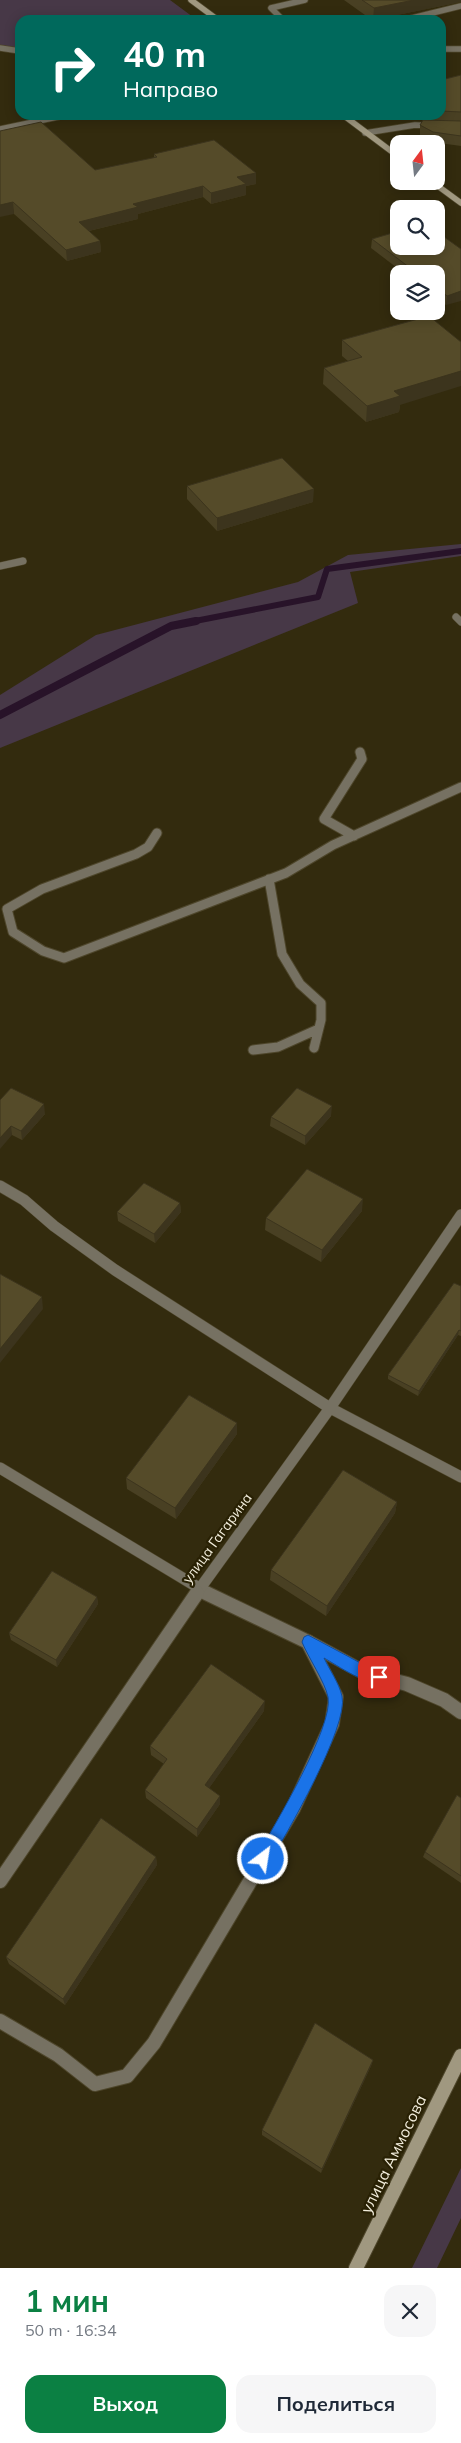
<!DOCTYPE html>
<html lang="ru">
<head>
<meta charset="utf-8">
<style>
  body { margin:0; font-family:Mulish,sans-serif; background:#f6f6f7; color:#1f2937; height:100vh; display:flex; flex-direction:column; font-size:19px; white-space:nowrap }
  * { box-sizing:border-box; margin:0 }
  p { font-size:16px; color:#747a83 }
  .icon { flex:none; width:28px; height:28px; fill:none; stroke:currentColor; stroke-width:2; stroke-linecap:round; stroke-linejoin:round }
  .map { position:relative; height:2268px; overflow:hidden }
  .side { display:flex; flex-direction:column; background:#fff; flex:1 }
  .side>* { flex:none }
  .hud { position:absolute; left:15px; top:15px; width:431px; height:105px; border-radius:15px; box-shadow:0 2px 12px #0003; background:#00695c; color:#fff; overflow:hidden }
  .needle { width:32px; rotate:15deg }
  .buttons { position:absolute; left:390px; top:135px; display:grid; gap:10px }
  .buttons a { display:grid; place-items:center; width:55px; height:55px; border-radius:10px; background:#fff; box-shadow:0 2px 12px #0003; font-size:25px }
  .pin { position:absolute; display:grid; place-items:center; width:42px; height:42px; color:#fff; margin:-21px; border-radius:10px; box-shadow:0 2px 8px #0006 }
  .me { position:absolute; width:55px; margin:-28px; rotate:31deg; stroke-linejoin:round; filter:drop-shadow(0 0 4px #0008) }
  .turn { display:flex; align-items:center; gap:18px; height:105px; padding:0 25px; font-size:22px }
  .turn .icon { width:65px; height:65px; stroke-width:2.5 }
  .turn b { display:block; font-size:35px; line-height:42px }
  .round { display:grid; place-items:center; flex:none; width:52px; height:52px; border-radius:15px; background:#f6f6f7 }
  .headline { display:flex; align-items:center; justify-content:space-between; height:85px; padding:0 25px }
  h1 { font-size:30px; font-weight:700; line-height:38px; color:#0b8043 }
  .primary-button { display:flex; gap:10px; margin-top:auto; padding:10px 25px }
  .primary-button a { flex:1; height:58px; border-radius:15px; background:#0b8043; color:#fff; font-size:20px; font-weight:700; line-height:58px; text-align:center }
  .primary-button a+a { background:#f6f6f7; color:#1f2937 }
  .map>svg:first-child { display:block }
  .green { fill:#473847 }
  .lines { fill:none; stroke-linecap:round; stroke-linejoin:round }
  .stream-far1 { stroke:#281329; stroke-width:6 }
  .stream { stroke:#281329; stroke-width:8 }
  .lane-far3-casing { stroke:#4e462b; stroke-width:7 }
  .lane-far2-casing { stroke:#4e462b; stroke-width:8 }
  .lane-far1-casing { stroke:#4e462b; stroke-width:12 }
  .lane-casing { stroke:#4e462b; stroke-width:16 }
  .street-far4-casing { stroke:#4e462b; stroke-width:7 }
  .street-far3-casing { stroke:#4e462b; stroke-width:8 }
  .street-far2-casing { stroke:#4e462b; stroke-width:11 }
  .street-far1-casing { stroke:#4e462b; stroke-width:12 }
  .street-casing { stroke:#4e462b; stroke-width:16 }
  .secondary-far1-casing { stroke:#4e462b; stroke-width:7 }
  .secondary-casing { stroke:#4e462b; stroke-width:16 }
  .lane-far3 { stroke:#767162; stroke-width:5.5 }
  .lane-far2 { stroke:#767162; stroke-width:7 }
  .lane-far1 { stroke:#767162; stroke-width:11 }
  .lane { stroke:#767162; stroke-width:14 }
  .street-far4 { stroke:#767162; stroke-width:5.5 }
  .street-far3 { stroke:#767162; stroke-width:7 }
  .street-far2 { stroke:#767162; stroke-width:9 }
  .street-far1 { stroke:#767162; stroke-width:11 }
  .street { stroke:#767162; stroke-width:14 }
  .secondary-far1 { stroke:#a09880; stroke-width:5.5 }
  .secondary { stroke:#a09880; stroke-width:14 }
  .wall { fill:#494023 }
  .shaded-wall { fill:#3c341d }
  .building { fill:#554b29; stroke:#3c341d }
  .route { fill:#1a73e8; stroke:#114b97 }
  .labels { text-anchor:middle; stroke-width:4.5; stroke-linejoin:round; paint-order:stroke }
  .street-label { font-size:14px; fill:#f3eedd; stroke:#292104 }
  .near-street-label { font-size:16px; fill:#f3eedd; stroke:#292104 }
</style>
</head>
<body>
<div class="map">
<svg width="461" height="2268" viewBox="0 0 461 2268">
  <rect width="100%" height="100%" fill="#332b0e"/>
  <path class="green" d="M0,0H170L197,20H20V48L0,45Z
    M461,544V556L350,572L358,603L0,748V695L96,635L298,582L348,555Z
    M461,2168V2218L437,2268H412Z"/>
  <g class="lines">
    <path class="stream-far1" d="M190,622L318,597L327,569L461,551"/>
    <path class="stream" d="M0,715L171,626L196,621"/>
    <g class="lane-far3-casing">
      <path id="lane-far3" d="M283,20L271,8L305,0
        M404,20L461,6
        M441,49H461
        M365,133L415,125L461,127"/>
    </g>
    <g class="lane-far2-casing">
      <path id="lane-far2" d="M0,566L23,561"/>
    </g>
    <g class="lane-far1-casing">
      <path id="lane-far1" d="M0,1468L209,1594"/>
    </g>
    <g class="lane-casing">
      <path id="lane" d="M206,1593L308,1642L365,1673L407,1684L444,1700L461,1712"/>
    </g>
    <g class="street-far4-casing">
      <path id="street-far4" d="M0,48L20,51
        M0,129L67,115"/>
    </g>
    <g class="street-far3-casing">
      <path id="street-far3" d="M456,617L461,622"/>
    </g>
    <g class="street-far2-casing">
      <path id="street-far2" d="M157,833L148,847L136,854L42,889L7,909L13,932L43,951L64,958L286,873L333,845L461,787
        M354,836L324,819L362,759L360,752
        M269,879L282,954L300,984L321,1003V1020L314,1048
        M253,1050L278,1047L316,1030"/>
    </g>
    <g class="street-far1-casing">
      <path id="street-far1" d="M0,1186L24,1200L54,1226L115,1270L330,1408L461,1477
        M196,1594L330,1408L461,1215"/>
    </g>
    <g class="street-casing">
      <path id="street" d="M0,1881L197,1593
        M0,2021L58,2055L95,2084L127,2076L154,2043L293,1809L332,1724L336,1697L308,1642"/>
    </g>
    <g class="secondary-far1-casing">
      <path id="secondary-far1" d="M191,0L218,20
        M343,115L399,157
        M431,181L461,203"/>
    </g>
    <g class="secondary-casing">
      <path id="secondary" d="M356,2268L461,2056"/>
    </g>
    <use href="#lane-far3" class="lane-far3"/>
    <use href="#lane-far2" class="lane-far2"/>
    <use href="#lane-far1" class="lane-far1"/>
    <use href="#lane" class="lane"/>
    <use href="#street-far4" class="street-far4"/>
    <use href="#street-far3" class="street-far3"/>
    <use href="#street-far2" class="street-far2"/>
    <use href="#street-far1" class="street-far1"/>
    <use href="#street" class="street"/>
    <use href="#secondary-far1" class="secondary-far1"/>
    <use href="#secondary" class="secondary"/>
  </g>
  <path class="wall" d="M344,0H461V2L372,20Z
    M461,75V146L432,142L420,136V125L426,120V115H441V80Z
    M0,131L95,170L154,158V154L256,184L246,186V195L211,204L203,197L138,214V219L89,231L100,241L101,252L67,261L14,214Z
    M372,239L461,249L446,305L436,297V274H405L371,248Z
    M429,316L400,405L399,412L366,422L323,384L324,368L348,361L342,356V340Z
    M187,486L313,502L217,531L187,499Z
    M0,1100L45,1114L22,1140L12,1135Z
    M331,1116L305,1145L270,1126L271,1117Z
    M180,1203L181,1212L155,1243L118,1221L117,1212Z
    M362,1211L321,1262L265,1230L266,1218Z
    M461,1286V1336L458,1335L418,1396L388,1379V1375Z
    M237,1423V1434L176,1519L127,1489L126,1478Z
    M397,1502L395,1513L326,1616L270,1580L271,1570Z
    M97,1597L98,1604L57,1667L11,1640L9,1633Z
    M264,1711L209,1788L220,1804L197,1837L146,1798L145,1790L164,1764L151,1755L150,1746Z
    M461,1798V1883L423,1857L425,1852Z
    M156,1857L157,1865L65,2005L9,1964L6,1957Z
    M373,2060L371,2066L321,2173L262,2135V2130Z"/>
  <path class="shaded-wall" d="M414,0H461V2L373,20L374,8Z
    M256,173V184L246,186V195L211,204V193L237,177Z
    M203,186V197L138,214V219L80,233L79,222L133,204Z
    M13,202L14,214L0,217V205Z
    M100,241L101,252L67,261L66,250Z
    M461,291V301L446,305L447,296Z
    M461,371V386L400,405L399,412L366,422L367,406L394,391Z
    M314,489L313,502L217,531V518Z
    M44,1104L45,1114L22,1140L21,1131Z
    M332,1106L331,1116L305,1145V1136Z
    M11,1126L12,1135L0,1149V1138Z
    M363,1199L362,1211L321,1262L322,1250Z
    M180,1203L181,1212L155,1243L154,1234Z
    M42,1297L43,1309L0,1363V1349Z
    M459,1330L458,1335L418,1396L419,1391Z
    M237,1423V1434L176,1519L175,1508Z
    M397,1502L395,1513L326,1616L327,1606Z
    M97,1597L98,1604L57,1667L56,1660Z
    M265,1701L264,1711L205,1794V1785Z
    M220,1796V1804L197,1837V1829Z
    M156,1857L157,1865L65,2005L63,1999Z
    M373,2060L371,2066L321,2173L322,2169Z"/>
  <path class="building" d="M362,0H414L374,8Z
    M461,75V112L441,111V80Z
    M423,120L461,121V136L433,132L420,125Z
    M41,122L95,170L157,157L154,154L214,140L256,173L237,177L246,184L211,193L203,186L133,204L138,207L79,222L100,241L66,250L13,202L0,205V131Z
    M399,231V246H436V231L461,249V291L447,296L436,287V274H418L372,239Z
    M429,316L461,342V371L394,391L400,396L367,406L324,368L362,357L342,340Z
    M282,458L314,489L217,518L187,486Z
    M11,1088L44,1104L21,1131L11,1126L0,1138V1100Z
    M297,1088L332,1106L305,1136L271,1117Z
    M307,1169L363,1199L322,1250L266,1218Z
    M144,1183L180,1203L154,1234L117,1212Z
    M0,1274L42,1297L0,1349Z
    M454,1283L461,1286V1331L459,1330L419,1391L388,1375Z
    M189,1395L237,1423L175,1508L126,1478Z
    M343,1470L397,1502L327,1606L271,1570Z
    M52,1571L97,1597L56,1660L9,1633Z
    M211,1664L265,1701L205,1785L220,1796L197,1829L145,1790L167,1759L150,1746Z
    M457,1795L461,1798V1876L425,1852Z
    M101,1818L156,1857L63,1999L6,1957Z
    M315,2023L373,2060L322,2169L262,2130Z"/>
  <path class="route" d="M308,1635L368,1667L384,1672L386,1677L384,1682C369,1688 337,1665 324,1658C329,1669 339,1683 342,1696C349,1726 286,1835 268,1865L263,1867L258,1865L256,1859L258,1854C274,1826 334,1726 328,1697C325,1682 308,1657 302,1642L304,1637Z"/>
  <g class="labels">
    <g class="street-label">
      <text transform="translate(217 1538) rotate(-54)" y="5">улица Гагарина</text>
    </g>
    <g class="near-street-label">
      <text transform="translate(393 2154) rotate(-64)" y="6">улица Аммосова</text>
    </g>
  </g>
</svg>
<div class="buttons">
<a><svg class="needle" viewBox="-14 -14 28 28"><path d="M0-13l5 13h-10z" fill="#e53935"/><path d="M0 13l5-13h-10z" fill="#747a83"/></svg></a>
<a><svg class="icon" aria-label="search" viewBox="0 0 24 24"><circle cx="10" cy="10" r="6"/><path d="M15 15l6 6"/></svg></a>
<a><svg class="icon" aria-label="layers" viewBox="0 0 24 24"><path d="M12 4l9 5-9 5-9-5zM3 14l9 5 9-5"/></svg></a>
</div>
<div class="pin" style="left:379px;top:1677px;background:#d93025"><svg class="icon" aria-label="arrive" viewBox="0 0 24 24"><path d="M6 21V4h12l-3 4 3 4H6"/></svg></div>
<svg class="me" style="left:263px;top:1859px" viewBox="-20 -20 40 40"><circle r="17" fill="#1a73e8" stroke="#fff" stroke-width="3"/><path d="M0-11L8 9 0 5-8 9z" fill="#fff"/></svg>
<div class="hud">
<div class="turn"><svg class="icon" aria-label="right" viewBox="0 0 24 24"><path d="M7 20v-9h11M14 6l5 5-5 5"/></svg><div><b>40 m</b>Направо</div></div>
</div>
</div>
<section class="side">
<div class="headline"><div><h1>1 мин</h1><p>50 m · 16:34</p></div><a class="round"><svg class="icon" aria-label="close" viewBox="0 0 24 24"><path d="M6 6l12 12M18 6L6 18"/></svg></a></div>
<div class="primary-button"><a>Выход</a><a>Поделиться</a></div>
</section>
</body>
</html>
